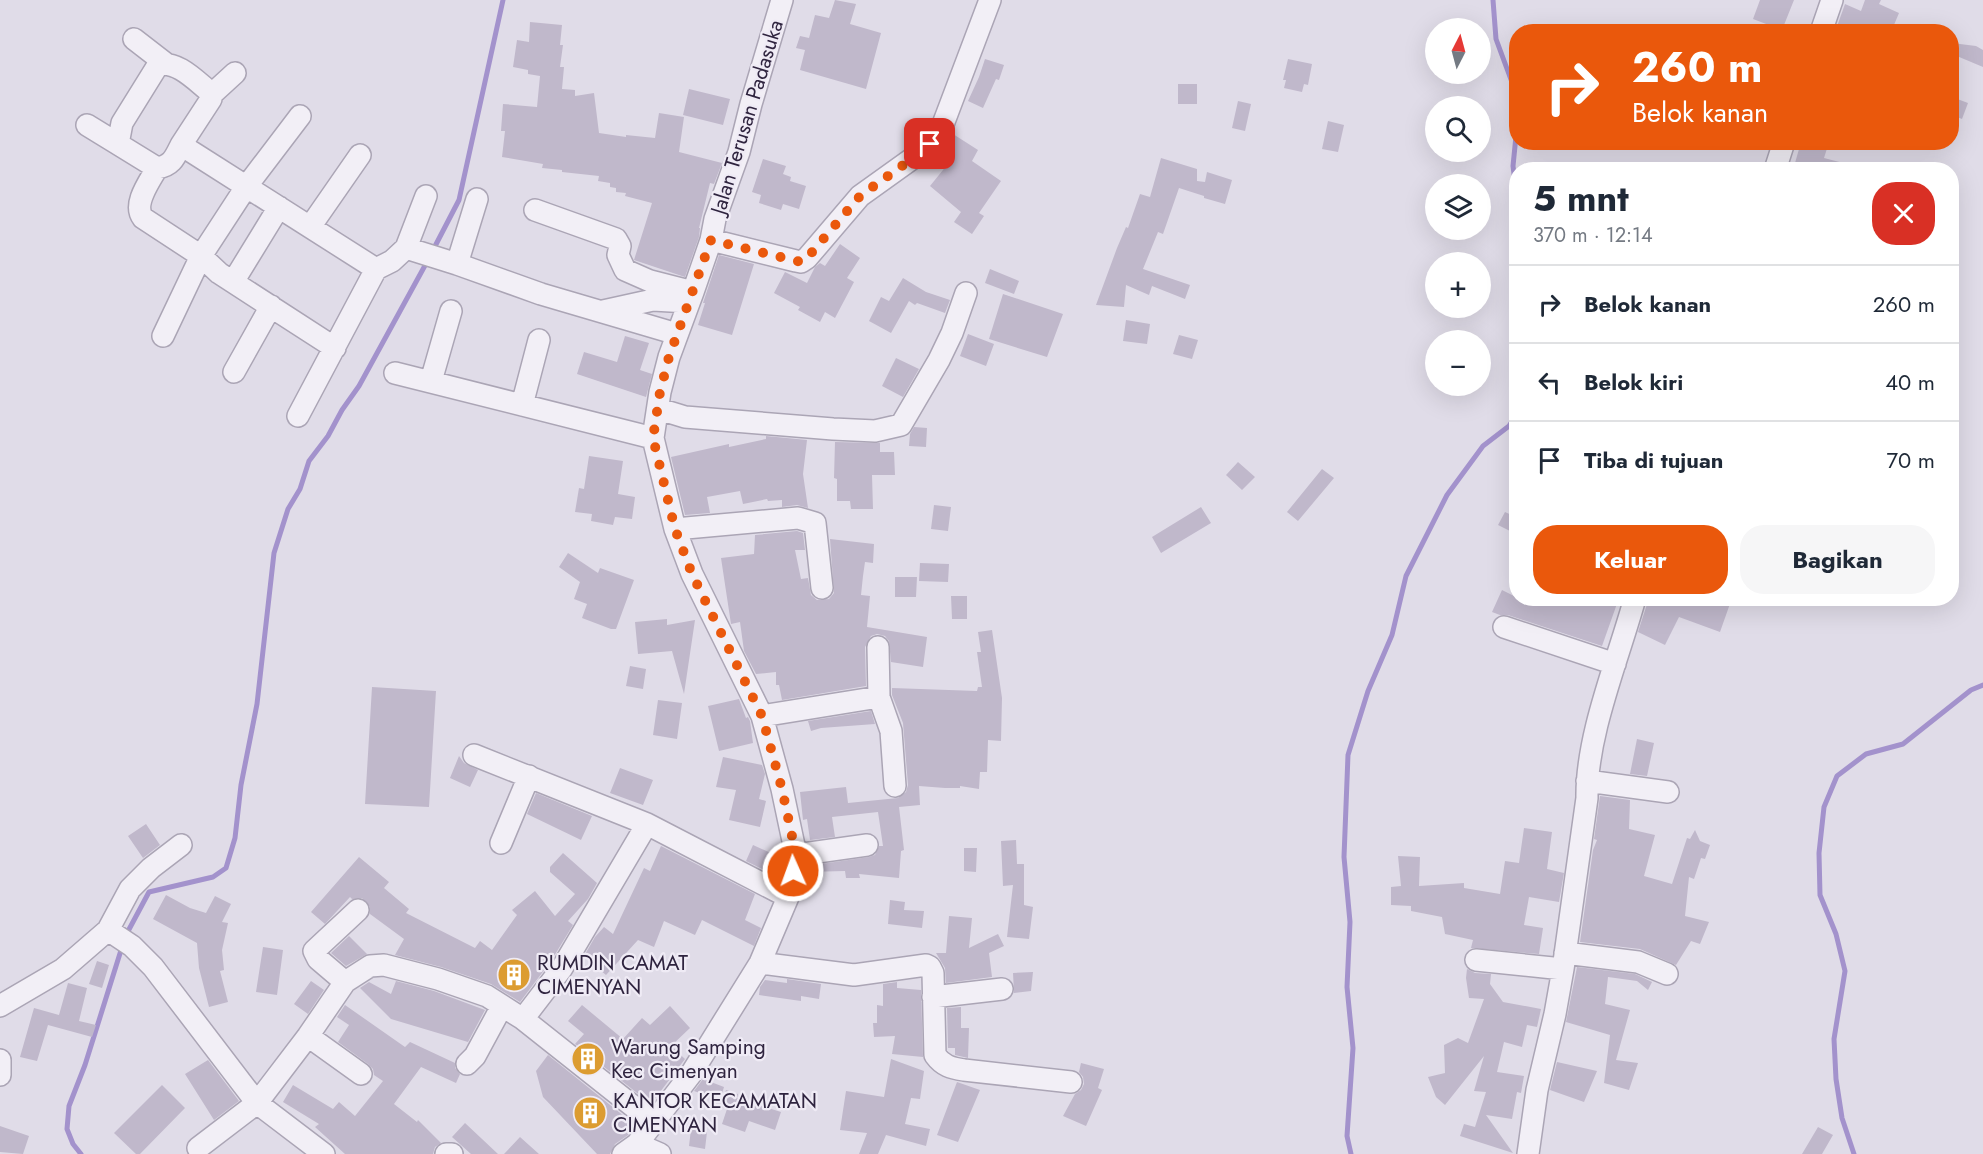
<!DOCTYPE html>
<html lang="id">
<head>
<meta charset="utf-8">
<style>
  body { margin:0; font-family:Jost,sans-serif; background:#f6f6f7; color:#1f2937; height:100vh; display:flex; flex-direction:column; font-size:22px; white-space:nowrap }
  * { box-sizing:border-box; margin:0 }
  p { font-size:20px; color:#747a83 }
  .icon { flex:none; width:33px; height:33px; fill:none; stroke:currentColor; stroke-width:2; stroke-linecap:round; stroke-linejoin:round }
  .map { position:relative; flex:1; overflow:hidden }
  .drawer { position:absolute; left:1509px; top:162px; width:450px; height:444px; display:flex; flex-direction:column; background:#fff; border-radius:24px; box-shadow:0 6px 24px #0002 }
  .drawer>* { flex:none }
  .guide { position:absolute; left:1509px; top:24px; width:450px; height:126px; border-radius:24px; box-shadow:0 6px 24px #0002; background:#ea580c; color:#fff; overflow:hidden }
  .needle { width:39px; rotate:6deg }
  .tools { position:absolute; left:1425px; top:18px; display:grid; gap:12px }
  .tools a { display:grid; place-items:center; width:66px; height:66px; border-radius:50%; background:#fff; box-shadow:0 6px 24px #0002; font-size:30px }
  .pin { position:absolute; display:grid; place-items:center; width:51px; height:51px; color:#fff; margin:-26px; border-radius:12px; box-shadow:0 3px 9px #0006 }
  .me { position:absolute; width:66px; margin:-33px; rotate:358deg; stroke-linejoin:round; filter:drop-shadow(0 0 4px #0008) }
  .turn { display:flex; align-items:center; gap:21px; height:126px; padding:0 24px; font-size:27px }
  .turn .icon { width:78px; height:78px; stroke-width:2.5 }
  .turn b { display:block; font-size:42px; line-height:51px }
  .round { display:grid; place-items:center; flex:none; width:63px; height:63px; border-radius:24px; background:#f6f6f7 }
  .summary { display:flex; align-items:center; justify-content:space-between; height:102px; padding:0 24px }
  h1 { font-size:36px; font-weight:700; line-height:45px }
  .button { display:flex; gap:12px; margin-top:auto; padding:12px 24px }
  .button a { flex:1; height:69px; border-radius:24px; background:#ea580c; color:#fff; font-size:24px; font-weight:700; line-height:69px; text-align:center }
  .button a+a { background:#f6f6f7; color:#1f2937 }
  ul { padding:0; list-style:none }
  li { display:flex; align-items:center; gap:18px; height:78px; padding:0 24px; border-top:2px solid #e0e1e3 }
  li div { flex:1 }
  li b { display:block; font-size:22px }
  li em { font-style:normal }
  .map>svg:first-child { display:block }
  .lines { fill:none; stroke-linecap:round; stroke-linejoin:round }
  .stream { stroke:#a392cc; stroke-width:5 }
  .building { fill:#c0b8cb }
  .minor-casing { stroke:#aba5b5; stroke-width:24 }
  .minor { stroke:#f2eff6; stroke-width:21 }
  .route { stroke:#ea580c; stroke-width:10; stroke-dasharray:0 18 }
  .labels { text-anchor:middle; stroke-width:4.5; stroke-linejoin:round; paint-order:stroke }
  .street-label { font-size:21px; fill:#2f243f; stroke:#efebf5 }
  .poi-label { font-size:21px; fill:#2f243f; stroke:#efebf5; text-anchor:start }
</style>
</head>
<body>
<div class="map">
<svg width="1983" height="1154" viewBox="0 0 1983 1154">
  <rect width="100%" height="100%" fill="#e0dce8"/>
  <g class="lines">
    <path class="stream" d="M1493,0L1496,39L1513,85L1516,136L1513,166L1516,190
      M432,252L459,200L503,0
      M126,935L149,892L213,877L226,868L235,838L241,785L257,704L274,553L288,509L300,489L309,461L328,436L342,410L359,386L428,260
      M81,1154L73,1144L67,1129L69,1106L85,1065L122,947
      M1351,1154L1347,1136L1353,1048L1347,987L1350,922L1344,857L1348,755L1368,691L1392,635L1406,576L1447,495L1483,446L1509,426L1516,415
      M1854,1154L1842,1118L1836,1079L1834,1039L1845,971L1836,934L1820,895L1819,853L1824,807L1837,776L1866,754L1903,744L1971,690L1983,685"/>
  </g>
  <path class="building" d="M835,0L856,4L850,24L881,33L866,89L800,70L805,50L796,48L800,36L809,38L815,15L829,18Z
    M1760,0H1794L1782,30L1753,19Z
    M1865,0H1881L1879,4L1899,13L1891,32H1835L1845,4L1861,11Z
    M530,22L562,25L560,45H563L560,67H564L562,89L575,90V96L594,93L599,133L626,137V135L655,138L659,113L684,117L679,152L722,163L714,184L710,183L699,228H700L699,237L685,277L634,260L652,203L625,196L626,193L616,192V188L610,187V183L598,181L599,176L562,172V170L542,168L543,164L502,157L505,131H501L503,104L537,107L540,76L528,74V70L513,67L517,40L529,42Z
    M1952,43L1976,46L1983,50V67L1952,54Z
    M985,59L1004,65L999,80L996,79L983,108L968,101L979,77Z
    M1288,59L1312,64L1308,85L1304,84L1302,92L1284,88L1286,80H1283Z
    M1178,84H1197V104H1178Z
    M689,89L730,99L723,125L683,115Z
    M1952,97L1968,103L1962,119L1952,115Z
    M1238,101L1251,104L1245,131L1232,128Z
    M1328,121L1344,125L1338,152L1322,149Z
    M953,134L978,150L972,161L1001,181L979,213L984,216L972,234L954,222L961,212L930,186L947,165L944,164L952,151L945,147Z
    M1801,142H1829L1824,158L1851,165L1850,170H1793Z
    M1161,158L1197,169V181L1205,182L1207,172L1232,180L1225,204L1204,198V196L1179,188L1163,234L1158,232L1143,269L1190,285L1185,299L1152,286L1149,295L1126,285L1124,307L1096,305L1117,248L1126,227L1128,228L1140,194L1150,197Z
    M763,159L786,166L783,174L791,177L790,181L806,186L799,209L783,204L781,210L759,203L761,195L752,192Z
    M840,244L860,258L847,278L854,282L835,318L825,312L820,322L798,310L800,307L774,293L785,272L807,283L815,267L820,263L825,266Z
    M719,255L754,264L732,335L698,325L705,303H703Z
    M990,269L1019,281L1014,294L985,283Z
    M903,278L926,292L950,300L945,313L917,303L915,305L909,301L891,333L869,321L881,297L889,301Z
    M1003,294L1063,314L1047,357L989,339Z
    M1126,320L1150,324L1147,344L1123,341Z
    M968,334L994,344L986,366L960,356Z
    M1179,335L1198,340L1192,359L1173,354Z
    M625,336L649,343L640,370L652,374L646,397L577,374L584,352L617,362Z
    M896,358L919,369L903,397L882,386Z
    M914,427L927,428L926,447L909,446L910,434Z
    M766,436L807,440L803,474L808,508L797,505L782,507V500L768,501L767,499L743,504L740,491L707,497L710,513L685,515L671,457L729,444V447L766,439Z
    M835,442L880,443V452H894L895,475H872L873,509H851L850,501H837V479L834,478Z
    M589,456L623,461L618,494L635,497L632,519L615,517L613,525L591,521L592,514L575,512L579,488L584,489Z
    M1238,462L1255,477L1242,490L1226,475Z
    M1322,469L1334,478L1298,521L1287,512Z
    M934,505L951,507L948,531L931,529Z
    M1201,507L1211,523L1161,553L1152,537Z
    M1505,512L1516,517V534L1498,525Z
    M797,531L803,533L805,550H795L801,579L808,578L811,595L817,600L829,599L834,593L830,539L874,544L873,563L865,562L863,576L861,595L870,596L867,627L927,637L923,667L891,662L889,641L885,636L877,634L871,636L865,647L866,686L782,700L779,685H776V672L756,674L744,651L740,622L731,624L721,558L754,554L755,535Z
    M568,553L598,573L600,568L634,580L616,629H611L582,618L587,604L574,599L580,582L559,567Z
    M920,563L949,564L948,582L919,581Z
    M895,577H917L916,597H895Z
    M1502,590L1516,597V598L1527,601L1528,598H1619L1602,646L1508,615H1500L1492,612Z
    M951,596H967V619H952Z
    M1649,598H1732L1720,632L1679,617L1665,645L1638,632Z
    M667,619V625L695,620L684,694L672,651L638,654L635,622Z
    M992,630L1002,698L1001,741L988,740L987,772H980L979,789L960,786V788H945L919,786L920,805L899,807L898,798L906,792L908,785L903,723L892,695V688L977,691L978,687H982L977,652H981L978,632Z
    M630,666L646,669L643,689L626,686Z
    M372,687L436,691L429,807L365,804Z
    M739,699L746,718L748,717L750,721L753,743L719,751L708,706Z
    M658,700L682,703L677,739L653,735Z
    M871,711L875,724L821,728L811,731L808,721Z
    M1637,739L1654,743L1647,776L1630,774Z
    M459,756L464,763L478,770L470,787L450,778Z
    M723,757L762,765L765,774L759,799L766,801L760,827L729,820L736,790L716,787Z
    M620,768L653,780L643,805L610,793Z
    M846,787L848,803L898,798L904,850L901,851L899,878L859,874L860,878H846L845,871L806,872L807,866L869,857L875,855L879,846H883L878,812L832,817L835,837L810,840L807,819L803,820L800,792Z
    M536,793L592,816L581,840L527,814Z
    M1600,796L1630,800L1629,829L1655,835L1644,876L1672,884L1687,838L1690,839L1695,830L1700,841L1710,845L1705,859L1701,858L1694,879L1689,877L1685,916L1709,922L1700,944L1691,941L1676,965L1640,949L1580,942L1593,850L1597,840L1594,839Z
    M146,824L160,845L143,858L128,836Z
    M1524,828L1552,832L1547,869L1564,873L1559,902L1529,897L1524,925L1543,928L1539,954L1471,948L1473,940L1445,934L1442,917L1411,911V906L1391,905V887L1401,886L1398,856L1420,857L1419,886L1464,883V888L1500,894L1505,861L1519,863Z
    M1016,840L1017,864H1024V905L1033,907L1029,939L1007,937L1013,885L1003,886L1001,841Z
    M753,845L782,858L776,876L746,861Z
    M661,846L755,894L745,920L761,928L754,946L702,920L695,935L664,921L654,947L638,940L606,975L584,956L595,937L604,927L613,934L644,868L650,871Z
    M964,848H977L976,872L964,871Z
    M563,853L597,883L588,899L568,921L573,925L551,961L520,1002L491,984L441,967L395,955L404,939L370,914V907L362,898L352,899L350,897L325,924L311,912L359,857L389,882L384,888L409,909L406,913L475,948L480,941L492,950L517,915L512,910L535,891L555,916L575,894L550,872V867Z
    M166,895L190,908L206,913L215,896L231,904L222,922L228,923L222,950L224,970L220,971L228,1002L209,1007L199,968L197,943L153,919Z
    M890,900L905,902L904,910L924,911L922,928L888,924Z
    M949,916L972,918L969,948L998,934L1004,946L989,953L992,977L946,983L945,968L936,953H946Z
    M349,936L367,954L346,966L331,953Z
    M263,947L283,950L277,995L256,992Z
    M97,961L109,965L102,988L89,984Z
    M1577,967L1635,974L1652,982L1648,990L1637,981L1608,977L1605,1004L1630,1010L1616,1060L1638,1063L1629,1090L1604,1083L1610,1035L1566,1022Z
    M1467,969L1475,973L1491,974L1490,984L1503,1002L1541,1009L1537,1027L1527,1025L1522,1047L1504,1042L1497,1072L1524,1076L1521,1093L1517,1092L1512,1119L1486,1115L1513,1153L1460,1136L1464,1124L1475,1127L1486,1092L1474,1091L1484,1056L1445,1105L1436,1097L1428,1077L1445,1073L1444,1045L1458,1038L1468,1043L1484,999L1469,998L1466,978Z
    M1033,972L1031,991L1014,993L1013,973Z
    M787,979L821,984L819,999L801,996V1001L759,995L760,987L765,980L787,983Z
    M311,981L324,990L308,1014L294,1004Z
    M396,981L434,991L485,1010L468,1042L391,1019L360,988L369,982L391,994Z
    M897,982V988L921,990L923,1057L892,1054L895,1036L874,1037L873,1023H877V1005L883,1006V984Z
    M68,983L87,988L79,1021L96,1025L92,1037L48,1025L37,1061L20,1057L34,1008L59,1015Z
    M345,1005L405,1047L410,1042L455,1063V1068L460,1074L456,1083L421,1067L394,1104L417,1122L418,1120L441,1143L435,1147L433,1154H345L315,1127L319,1124L283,1102L293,1085L333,1109L339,1102L355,1116L383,1081L374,1075L373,1069L368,1064L338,1042L349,1025L337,1017Z
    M582,1005L623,1039L642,1018L650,1025L670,1006L690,1028L671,1046L685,1059L651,1104L575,1044L584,1034L568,1021Z
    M961,1007V1028H969L968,1058L955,1055V1048H948L947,1008Z
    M548,1055L635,1125L628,1135L615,1144L610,1154H597L543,1097L536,1071Z
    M891,1059L924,1071L920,1099L911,1098L905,1124L930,1129L926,1146L886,1135L878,1154H859L867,1133L840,1130L846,1091L884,1097Z
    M208,1060L239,1101L214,1120L185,1074Z
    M1557,1062L1597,1071L1584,1102L1550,1090Z
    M1081,1063L1104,1069L1098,1088L1102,1090L1086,1126L1063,1116L1075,1094L1081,1090L1084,1084L1083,1077L1079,1072Z
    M703,1079L724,1087L720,1100L694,1091Z
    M957,1082L980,1090L958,1142L937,1135Z
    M162,1085L185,1108L140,1154H136L114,1133Z
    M726,1090L738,1094L737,1098L781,1112L775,1130L749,1121L745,1132L722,1124L727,1109L720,1107Z
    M465,1123L498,1154H471L452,1137Z
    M0,1126L29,1136L23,1154L0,1152Z
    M1818,1127L1833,1135L1822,1154H1802Z
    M691,1129L707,1132L705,1149L689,1146Z
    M520,1137L539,1154H504Z"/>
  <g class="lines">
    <g class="minor-casing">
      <path id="minor" d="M1821,32L1832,0
        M134,39L165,63
        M211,95L235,73
        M87,125L118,144
        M181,145C175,157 172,166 157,168L118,144L122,123L158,65C177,60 196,81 210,92L211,99L181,145L376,269L298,416
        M157,168C150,181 132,204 143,218L201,256L219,273L335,348
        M1775,170L1784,142
        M535,210L616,239L620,246L618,255L625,270L650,281L693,292
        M310,227L360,155
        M711,240L796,261L801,262L807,258L860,196L920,153L939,135L990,0
        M406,248L426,196
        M457,264L477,199
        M376,269L392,261L406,248L457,264L541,294L677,334
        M233,282L279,207
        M603,311L653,300L688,302
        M163,336L201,256L246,187L300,116
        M234,372L271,306
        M395,373L653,438
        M431,381L451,311
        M522,405L539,340
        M659,409L685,417L833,429L875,431L901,425L939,360L952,333L966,293
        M675,529L798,518L815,523L822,588
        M1504,627L1615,664
        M878,647L879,697
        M762,716L879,697L891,731L895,786
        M474,755L647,824L788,897
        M1587,781L1668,792
        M501,843L529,776
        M796,855L867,845
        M108,930L130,889L151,868L181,845
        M1565,953L1638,962L1667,974
        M1476,960L1563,969
        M760,963L854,975L926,965L930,967L933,973L935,1055C943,1066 951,1068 964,1070L1071,1082
        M345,982L318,959L314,951L358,910
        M933,997L1002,989
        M0,1006L63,969L108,930L132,946L153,967L257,1103L324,1154
        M523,1019L562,968L647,824
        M308,1036L361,1074
        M0,1060V1075
        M467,1064L475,1056L502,1006
        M637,1144L660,1154
        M198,1148L257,1103L308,1036L345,982L370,966L384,965L438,979L487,996L523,1019L653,1122
        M446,1154H452
        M623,1154L637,1144L691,1074L760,963L788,897L796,855L782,789L762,716L692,574L675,529L653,438L660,392L669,357L693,292L711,240L715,219L739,152L751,104L782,0
        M1528,1154L1537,1090L1555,1014L1563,969L1587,798C1586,735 1618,660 1635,598"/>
    </g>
    <use href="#minor" class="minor"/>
  </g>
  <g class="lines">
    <path class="route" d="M793,871L796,855L782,789L762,716L692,574L675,529L653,438L660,392L669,357L711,240L801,262L807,258L860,196L920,153L930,144"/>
  </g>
  <defs>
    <g id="building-disc" transform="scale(1.725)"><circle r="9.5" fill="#dc9c31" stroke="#efebf5"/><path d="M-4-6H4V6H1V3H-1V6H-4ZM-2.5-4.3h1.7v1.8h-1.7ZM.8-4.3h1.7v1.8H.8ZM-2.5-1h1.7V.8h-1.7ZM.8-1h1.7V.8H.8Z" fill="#fff"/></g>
  </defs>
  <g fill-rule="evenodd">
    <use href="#building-disc" x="514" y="975"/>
    <use href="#building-disc" x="588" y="1059"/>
    <use href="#building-disc" x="590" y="1113"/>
  </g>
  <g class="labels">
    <g class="street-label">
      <text transform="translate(747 117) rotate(-73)" y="7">Jalan Terusan Padasuka</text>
    </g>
    <g class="poi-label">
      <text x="537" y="970">RUMDIN CAMAT<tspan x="537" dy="24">CIMENYAN</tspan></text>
      <text x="611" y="1054">Warung Samping<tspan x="611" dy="24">Kec Cimenyan</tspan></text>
      <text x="613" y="1108">KANTOR KECAMATAN<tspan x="613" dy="24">CIMENYAN</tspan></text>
    </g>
  </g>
</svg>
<div class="tools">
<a><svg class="needle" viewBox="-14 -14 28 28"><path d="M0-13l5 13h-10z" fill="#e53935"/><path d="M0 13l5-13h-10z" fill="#747a83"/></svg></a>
<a><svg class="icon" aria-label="search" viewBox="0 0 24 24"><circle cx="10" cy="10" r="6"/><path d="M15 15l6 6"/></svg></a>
<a><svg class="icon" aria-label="layers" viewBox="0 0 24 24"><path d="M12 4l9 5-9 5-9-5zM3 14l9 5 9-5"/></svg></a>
<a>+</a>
<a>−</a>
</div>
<div class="pin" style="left:930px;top:144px;background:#d93025"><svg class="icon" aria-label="arrive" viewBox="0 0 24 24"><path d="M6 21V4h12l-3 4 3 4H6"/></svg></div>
<svg class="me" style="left:793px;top:871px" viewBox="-20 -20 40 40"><circle r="17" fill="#ea580c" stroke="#fff" stroke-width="3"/><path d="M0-11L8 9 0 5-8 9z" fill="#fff"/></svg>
<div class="guide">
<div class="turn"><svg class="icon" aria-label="right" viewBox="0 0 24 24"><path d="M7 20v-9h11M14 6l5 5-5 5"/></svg><div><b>260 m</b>Belok kanan</div></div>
</div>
<section class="drawer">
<div class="summary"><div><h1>5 mnt</h1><p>370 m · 12:14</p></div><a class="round" style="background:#d93025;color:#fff"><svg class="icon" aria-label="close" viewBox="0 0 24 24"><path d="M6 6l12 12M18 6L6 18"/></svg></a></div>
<ul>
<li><svg class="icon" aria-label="right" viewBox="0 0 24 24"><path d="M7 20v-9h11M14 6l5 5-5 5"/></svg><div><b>Belok kanan</b></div><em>260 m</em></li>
<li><svg class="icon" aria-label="left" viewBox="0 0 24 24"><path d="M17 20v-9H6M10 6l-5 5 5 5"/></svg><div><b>Belok kiri</b></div><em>40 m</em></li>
<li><svg class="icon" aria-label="arrive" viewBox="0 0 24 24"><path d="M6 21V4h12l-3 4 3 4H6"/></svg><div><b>Tiba di tujuan</b></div><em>70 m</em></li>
</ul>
<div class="button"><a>Keluar</a><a>Bagikan</a></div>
</section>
</div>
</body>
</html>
